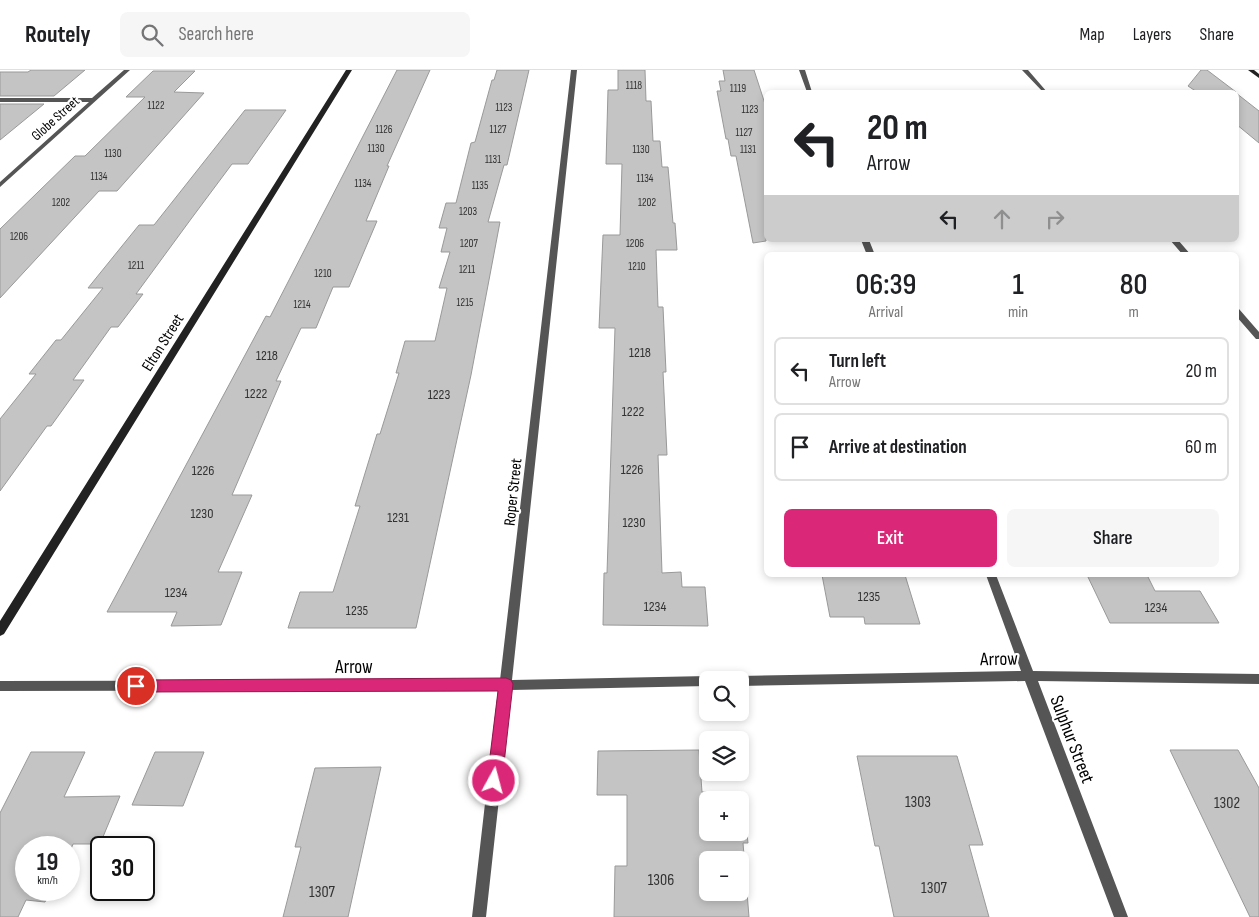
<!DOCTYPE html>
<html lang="en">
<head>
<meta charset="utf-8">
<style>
  body { margin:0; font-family:"Sofia Sans Condensed",sans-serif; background:#f6f6f6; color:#202124; height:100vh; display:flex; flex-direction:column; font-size:19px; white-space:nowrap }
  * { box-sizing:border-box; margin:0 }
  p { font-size:16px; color:#757577 }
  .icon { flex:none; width:28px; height:28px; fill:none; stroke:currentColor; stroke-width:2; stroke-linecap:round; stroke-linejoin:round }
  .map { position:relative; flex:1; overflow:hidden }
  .panel { position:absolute; left:764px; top:182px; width:475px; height:325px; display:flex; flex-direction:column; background:#fff; border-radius:8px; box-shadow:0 2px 8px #0003 }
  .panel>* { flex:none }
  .top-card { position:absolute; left:764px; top:20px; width:475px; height:152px; border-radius:8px; box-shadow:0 2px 8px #0003; background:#fff; color:#202124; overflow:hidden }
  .tools { position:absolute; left:699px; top:601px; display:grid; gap:10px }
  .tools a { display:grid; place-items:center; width:50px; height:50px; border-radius:8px; background:#fff; box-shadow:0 2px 8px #0003; font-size:25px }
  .speed { position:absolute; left:15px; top:766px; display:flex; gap:10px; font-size:25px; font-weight:700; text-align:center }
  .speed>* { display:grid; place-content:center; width:65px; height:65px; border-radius:50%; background:#fff; box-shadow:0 2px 8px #0003; line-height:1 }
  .speed small { font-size:12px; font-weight:400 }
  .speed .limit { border:2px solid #111; border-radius:8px; background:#fff; color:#111 }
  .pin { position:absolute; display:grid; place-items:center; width:42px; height:42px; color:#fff; margin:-21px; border:2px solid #fff; border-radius:50%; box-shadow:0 1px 5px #0007 }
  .me { position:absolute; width:55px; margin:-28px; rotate:7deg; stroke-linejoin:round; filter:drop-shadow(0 0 4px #0008) }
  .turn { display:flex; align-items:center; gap:18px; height:105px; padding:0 20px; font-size:22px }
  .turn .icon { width:65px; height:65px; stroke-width:2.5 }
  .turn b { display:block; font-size:35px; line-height:42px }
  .lanes { display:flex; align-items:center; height:48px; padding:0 20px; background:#0003; justify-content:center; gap:25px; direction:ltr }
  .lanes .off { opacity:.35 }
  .eta { display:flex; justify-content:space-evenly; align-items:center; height:85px; text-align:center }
  .eta b { font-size:30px; font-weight:600; line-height:35px }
  .button { display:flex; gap:10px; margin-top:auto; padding:10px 20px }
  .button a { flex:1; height:58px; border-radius:8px; background:#db2777; color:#fff; font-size:20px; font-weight:600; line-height:58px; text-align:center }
  .button a+a { background:#f6f6f6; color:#202124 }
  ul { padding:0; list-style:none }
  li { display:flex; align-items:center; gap:15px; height:68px; margin:0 10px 8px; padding:0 10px; border:2px solid #e0e0e0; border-radius:8px }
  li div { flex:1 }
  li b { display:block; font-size:19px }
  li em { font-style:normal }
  header { display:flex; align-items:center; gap:30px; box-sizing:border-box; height:70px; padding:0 25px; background:#fff; border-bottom:1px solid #e0e0e0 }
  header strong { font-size:24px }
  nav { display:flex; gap:28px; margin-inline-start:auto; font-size:18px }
  .search { width:350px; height:45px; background:#f6f6f6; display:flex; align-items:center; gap:12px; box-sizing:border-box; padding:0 18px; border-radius:8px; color:#757577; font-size:19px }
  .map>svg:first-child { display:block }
  .building { fill:#c4c4c4; stroke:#999; fill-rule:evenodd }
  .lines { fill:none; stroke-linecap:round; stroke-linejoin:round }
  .street { fill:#555; fill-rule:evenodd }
  .secondary { fill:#222; fill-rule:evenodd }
  .route { fill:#db2777; stroke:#8e194d }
  .labels { text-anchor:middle; stroke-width:4.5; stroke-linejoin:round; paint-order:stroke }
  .far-number-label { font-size:11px; fill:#313131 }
  .far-street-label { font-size:14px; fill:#000; stroke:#fff }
  .number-label { font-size:14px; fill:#313131 }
  .street-label { font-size:16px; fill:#000; stroke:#fff }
  .near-number-label { font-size:16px; fill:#313131 }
  .near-street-label { font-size:19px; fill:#000; stroke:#fff }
</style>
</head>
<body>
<header>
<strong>Routely</strong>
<div class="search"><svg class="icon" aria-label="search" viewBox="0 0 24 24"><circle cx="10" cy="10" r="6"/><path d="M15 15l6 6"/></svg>Search here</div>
<nav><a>Map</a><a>Layers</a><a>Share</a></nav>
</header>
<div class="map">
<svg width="1259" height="847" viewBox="0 0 1259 847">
  <rect width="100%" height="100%" fill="#fff"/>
  <path class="building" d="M31,0H85L54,26H0V2H28Z
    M397,0H430L387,96H389L366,151H377L349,217H333L316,258H301L276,311H281L232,425H252L218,502H242L221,555L171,556L177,542H107L266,246L270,247Z
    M497,0H529L507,95H504L488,152H500L471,305L416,558H288L300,522H333L360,436H355L377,364H380L399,303H396L405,271H435L447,218H439L450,182H441L447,158H439L446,133H456L471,73L475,72L492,10H494Z
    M618,0H645L646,31H651L653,71H660L662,97H668L673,153H675L677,180H656L658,237H663L666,302H663L667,385H658L662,503L681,502L682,517H705L708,556L603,555L604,503H607L615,258H599L603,165H620L622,94H606L608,20H618Z
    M723,0H754L766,37V171L753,173L736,86H731L728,69H726L717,21H721L719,11H725Z
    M1201,0H1207L1236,22H1197L1188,16Z
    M153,1H195L174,22L204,23L117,121H99L0,228V159L75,86H85L145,27H126Z
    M1236,23L1259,41V73L1236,54Z
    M0,34H44L0,70Z
    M245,40H286L248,94H232L191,149L136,224H143L118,257H111L73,310H84L51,356H47L0,421V349L36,304H29L56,270H61L103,218H88L139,155H154Z
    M822,505H905L920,554H865L864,547H830Z
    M1087,505H1147L1155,521H1200L1219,553H1110Z
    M699,680L702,722H742L748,773H743L749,847H614L615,796H627V725H597L598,681ZM708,730H740V762H708ZM708,790H740V822H708Z
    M1170,680H1238L1259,718V847H1250Z
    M31,682H85L64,727L120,726L100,774H73L69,784V778H26V820H51L45,832L26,830L18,847H0V743Z
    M155,682H204L183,736L132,735Z
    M857,686H957L983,775H969L989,847H894L879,776H875Z
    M381,697L348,847H283L301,777H295L315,698Z"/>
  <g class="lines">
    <path class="street" d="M124,0H130L0,117V112L89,32H0V28H92Z
      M571,0H577L512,610L708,606L712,607L714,610H708V616L511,620L486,847H472L498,620L0,621V611L500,610Z
      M799,0H805L812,22H807Z
      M1022,0H1028L1047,22H1043Z
      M861,170H869L875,185H867Z
      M1170,170H1178L1191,185H1183Z
      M1236,239H1239L1259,262V269H1256L1236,246Z
      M986,505H996L1033,601L1259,604V614L1038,611L1128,847H1114L1025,611L740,616V610H734L736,607L740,606L1021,601Z"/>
    <path class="secondary" d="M346,0H352L4,564L0,566V551Z
      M1248,0H1254L1259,4V8Z"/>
  </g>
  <path class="route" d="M506,608L511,610L513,614L502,711L500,716L494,719L489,716L487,711L498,621L136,622L131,620L129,616L131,612L136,610Z"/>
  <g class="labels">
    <g class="far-number-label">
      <text x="634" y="19">1118</text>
      <text x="738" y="22">1119</text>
      <text x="156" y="39">1122</text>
      <text x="504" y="41">1123</text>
      <text x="750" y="43">1123</text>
      <text x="384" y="63">1126</text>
      <text x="498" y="63">1127</text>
      <text x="744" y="66">1127</text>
      <text x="376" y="82">1130</text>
      <text x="641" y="83">1130</text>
      <text x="748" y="83">1131</text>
      <text x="113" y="87">1130</text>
      <text x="493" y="93">1131</text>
      <text x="99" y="110">1134</text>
      <text x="645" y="112">1134</text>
      <text x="363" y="117">1134</text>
      <text x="480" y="119">1135</text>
      <text x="61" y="136">1202</text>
      <text x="647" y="136">1202</text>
      <text x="468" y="145">1203</text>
      <text x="19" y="170">1206</text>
      <text x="469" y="177">1207</text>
      <text x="635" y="177">1206</text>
      <text x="136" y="199">1211</text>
      <text x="637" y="200">1210</text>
      <text x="467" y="203">1211</text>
      <text x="323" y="207">1210</text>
      <text x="465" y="236">1215</text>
      <text x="302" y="238">1214</text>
    </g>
    <g class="far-street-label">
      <text transform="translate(55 48) rotate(-42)" y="5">Globe Street</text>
    </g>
    <g class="number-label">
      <text x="640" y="287">1218</text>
      <text x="267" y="290">1218</text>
      <text x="256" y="328">1222</text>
      <text x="439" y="329">1223</text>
      <text x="633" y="346">1222</text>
      <text x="632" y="404">1226</text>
      <text x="203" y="405">1226</text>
      <text x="202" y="448">1230</text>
      <text x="398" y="452">1231</text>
      <text x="634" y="457">1230</text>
      <text x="176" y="527">1234</text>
      <text x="869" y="531">1235</text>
      <text x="655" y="541">1234</text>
      <text x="1156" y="542">1234</text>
      <text x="357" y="545">1235</text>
    </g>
    <g class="street-label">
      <text transform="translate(162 272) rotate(-58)" y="6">Elton Street</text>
      <text transform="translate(512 422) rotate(-84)" y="6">Roper Street</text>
    </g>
    <g class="near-number-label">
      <text x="918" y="737">1303</text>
      <text x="1227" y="738">1302</text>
      <text x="661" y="815">1306</text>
      <text x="934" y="823">1307</text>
      <text x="322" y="827">1307</text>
    </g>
    <g class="near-street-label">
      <text transform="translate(999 588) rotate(-1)" y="7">Arrow</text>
      <text x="354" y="603">Arrow</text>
      <text transform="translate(1073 669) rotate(69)" y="7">Sulphur Street</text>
    </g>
  </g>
</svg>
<div class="tools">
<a><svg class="icon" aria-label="search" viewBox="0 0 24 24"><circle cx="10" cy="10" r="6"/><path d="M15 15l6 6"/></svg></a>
<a><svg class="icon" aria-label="layers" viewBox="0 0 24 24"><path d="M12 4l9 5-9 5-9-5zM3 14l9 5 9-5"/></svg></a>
<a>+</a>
<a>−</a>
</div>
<div class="speed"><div>19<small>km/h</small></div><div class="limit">30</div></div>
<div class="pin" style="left:136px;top:616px;background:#d93025"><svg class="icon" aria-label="arrive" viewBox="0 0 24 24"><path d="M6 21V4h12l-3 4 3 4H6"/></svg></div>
<svg class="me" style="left:494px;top:711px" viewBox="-20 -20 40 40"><circle r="17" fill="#db2777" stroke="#fff" stroke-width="3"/><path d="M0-11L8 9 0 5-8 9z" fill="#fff"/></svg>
<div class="top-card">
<div class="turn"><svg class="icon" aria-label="left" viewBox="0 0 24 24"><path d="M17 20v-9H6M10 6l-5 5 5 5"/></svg><div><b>20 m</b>Arrow</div></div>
<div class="lanes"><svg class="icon" aria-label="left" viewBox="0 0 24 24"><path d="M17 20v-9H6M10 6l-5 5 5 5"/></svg><svg class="icon off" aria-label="ahead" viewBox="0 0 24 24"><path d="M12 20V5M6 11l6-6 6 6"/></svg><svg class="icon off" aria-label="right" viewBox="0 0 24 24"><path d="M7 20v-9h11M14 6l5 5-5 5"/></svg></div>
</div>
<section class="panel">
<div class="eta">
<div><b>06:39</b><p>Arrival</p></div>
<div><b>1</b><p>min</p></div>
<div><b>80</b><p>m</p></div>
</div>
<ul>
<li><svg class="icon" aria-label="left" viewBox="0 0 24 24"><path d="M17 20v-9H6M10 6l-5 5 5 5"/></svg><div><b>Turn left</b><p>Arrow</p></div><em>20 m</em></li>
<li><svg class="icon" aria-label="arrive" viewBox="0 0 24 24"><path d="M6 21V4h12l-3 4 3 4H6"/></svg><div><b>Arrive at destination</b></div><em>60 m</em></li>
</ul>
<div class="button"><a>Exit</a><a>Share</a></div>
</section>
</div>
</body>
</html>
